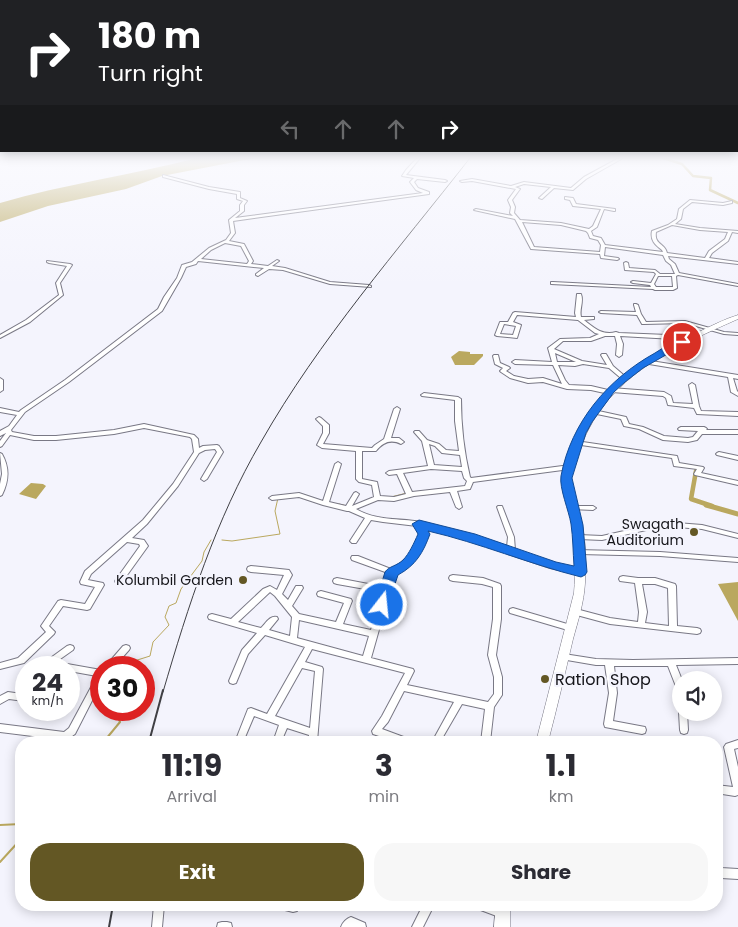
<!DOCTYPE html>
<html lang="en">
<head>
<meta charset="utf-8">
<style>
  body { margin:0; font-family:Poppins,sans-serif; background:#f7f7f7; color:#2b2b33; height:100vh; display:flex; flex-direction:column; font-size:19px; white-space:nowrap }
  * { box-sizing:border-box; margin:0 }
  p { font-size:16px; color:#7c7c81 }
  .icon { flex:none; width:28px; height:28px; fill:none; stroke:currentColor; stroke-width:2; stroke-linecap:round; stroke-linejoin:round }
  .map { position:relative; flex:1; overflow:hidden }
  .panel { position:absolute; left:15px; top:736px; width:708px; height:175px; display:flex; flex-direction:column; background:#fff; border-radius:20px; box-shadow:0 2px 12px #0003 }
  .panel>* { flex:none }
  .top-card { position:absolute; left:0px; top:0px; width:739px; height:152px; box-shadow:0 2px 12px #0003; background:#202124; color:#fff; overflow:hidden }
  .fabs { position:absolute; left:672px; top:671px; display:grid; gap:10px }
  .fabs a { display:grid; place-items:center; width:50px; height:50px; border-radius:50%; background:#fff; box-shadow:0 2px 12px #0003; font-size:25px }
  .speed { position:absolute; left:15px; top:656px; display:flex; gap:10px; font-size:25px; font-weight:700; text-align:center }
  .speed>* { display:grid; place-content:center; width:65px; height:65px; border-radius:50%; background:#fff; box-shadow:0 2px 12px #0003; line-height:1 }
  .speed small { font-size:12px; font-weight:400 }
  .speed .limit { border:8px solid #d22; background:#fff; color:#111 }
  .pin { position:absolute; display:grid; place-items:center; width:42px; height:42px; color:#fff; margin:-21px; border:2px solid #fff; border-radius:50%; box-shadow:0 1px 5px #0007 }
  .me { position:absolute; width:55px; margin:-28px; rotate:16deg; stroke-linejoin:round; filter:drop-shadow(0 0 4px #0008) }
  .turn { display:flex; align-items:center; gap:18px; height:105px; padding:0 15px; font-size:22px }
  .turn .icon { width:65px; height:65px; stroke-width:2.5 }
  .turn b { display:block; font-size:35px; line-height:42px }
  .lanes { display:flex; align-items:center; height:48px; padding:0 15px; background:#0003; justify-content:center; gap:25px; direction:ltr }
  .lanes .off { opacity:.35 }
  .eta { display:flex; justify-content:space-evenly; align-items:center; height:85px; text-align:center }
  .eta b { font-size:30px; font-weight:700; line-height:35px }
  .button { display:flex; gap:10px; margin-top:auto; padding:10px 15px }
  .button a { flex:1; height:58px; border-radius:20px; background:#635724; color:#fff; font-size:20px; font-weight:700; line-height:58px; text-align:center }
  .button a+a { background:#f7f7f7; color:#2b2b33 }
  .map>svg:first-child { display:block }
  .water { fill:#baa85f }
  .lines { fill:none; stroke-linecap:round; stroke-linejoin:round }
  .stream-far1 { stroke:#baa85f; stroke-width:1 }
  .stream { stroke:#baa85f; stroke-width:2 }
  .canal-far2 { stroke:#baa85f; stroke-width:2.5 }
  .canal-far1 { stroke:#baa85f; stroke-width:4.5 }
  .canal { stroke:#baa85f; stroke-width:5 }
  .minor-casing { stroke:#797885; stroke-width:2 }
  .highway-casing { stroke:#797885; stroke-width:1 }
  .minor { fill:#fff; fill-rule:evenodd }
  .highway { fill:#fff; fill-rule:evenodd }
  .rail-far1 { stroke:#404045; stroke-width:1 }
  .rail { stroke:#404045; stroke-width:2 }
  .route { fill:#1a73e8; stroke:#114b97 }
  .poi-dot { fill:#635724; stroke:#f4f4fd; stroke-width:2 }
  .labels { text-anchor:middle; stroke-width:4.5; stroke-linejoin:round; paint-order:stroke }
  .poi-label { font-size:14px; fill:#15151a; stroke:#f4f4fd; text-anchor:end }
  .near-poi-label { font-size:16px; fill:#15151a; stroke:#f4f4fd; text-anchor:start }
</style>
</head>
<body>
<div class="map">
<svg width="738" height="927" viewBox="0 0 738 927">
  <rect width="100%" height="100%" fill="#f4f4fd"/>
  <path class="water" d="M197,158H255L162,176L126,189L48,206L0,222V203C65,184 132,175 197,158Z
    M459,351L470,352V354H483V356L474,365H455L451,357Z
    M31,483L43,484L46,486L36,499L19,494Z
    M738,582V621L718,584Z"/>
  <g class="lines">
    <path class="stream-far1" d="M735,158H738
      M391,497L407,493
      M339,504L347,506
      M222,540L232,541L280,534L275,511L278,498
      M130,668L131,662L150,656L153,642L169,625L165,617L169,606L176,603L181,589L202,561L204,552L211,540"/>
    <path class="stream" d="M106,742V739L120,722L115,710
      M0,825L21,824
      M0,862L21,839"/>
    <path class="canal-far2" d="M663,158L682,164L693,176L711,178L710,190L738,203"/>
    <path class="canal-far1" d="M696,471L691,499L712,506"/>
    <path class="canal" d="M706,505L738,514"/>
    <g class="minor-casing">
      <path id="minor" d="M417,158H420L406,175L445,180L447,181L445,182L417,179L414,182L418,188L429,192V194L233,221L235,233L229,241L244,244L253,261L251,264L268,266L277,260L279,261L272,266L285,268L330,282L369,285L371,286V287L330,284L283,270L269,269L258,276L256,275V274L264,268L198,261L196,264L186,267L181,278L162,311L69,382L25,412L11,430L12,432L34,436H56L114,430L144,424L194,435L198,439L199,448L203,446L217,445L219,446L223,452L207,479L204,481L201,479L217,452L215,449L205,450L199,453L178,486L147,524L132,538L144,540L148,546L125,578L142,577L145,578L146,580L145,582L119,584L116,583L115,581L140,546L139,544L127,542L91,574L88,580L103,583L104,585L90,609L87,610L63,606L49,626L55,632L54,634L24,663L0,669V663L18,658L46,632L41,626L58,601L61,600L85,604L95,587L81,584L80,582L85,571L143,520L173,484L194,452L192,439L190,437L144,428L114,434L56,440H34L10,435L2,446L0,447V441L6,433L0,436V431L9,426L17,415L0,412V408L19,412L21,410L65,380L158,309L164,297L177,278L182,265L192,262L209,248L226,240L231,233L229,220L240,211V205L243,201L237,199V194L209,189L163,177V175L209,187L240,192V198L247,201L244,205V211L235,218L423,193L416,190L410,182L414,178L402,176L406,170ZM225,243L241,246L249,261L247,264L201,259L211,250Z
        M619,158H623L586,179L573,190L554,188L542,199L539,198L551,187L524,184L515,187L520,189L512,200L515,207L514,213L520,220L561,223L589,229L593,226L601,209L573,206L570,200L565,199V197L573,198L576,204L615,209V211H614L604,209L597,227L591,231L593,236L601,238L605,245L663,252L662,250C655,245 650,240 652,231L668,225L677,219L679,209L690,200L723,203L732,201V203L723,205L692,202L683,209L681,219L675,224L700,228L738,231V233L732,232L728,241L712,253L709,258L738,262V264L668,256L669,259L675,264L679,273L738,284V286L678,275L676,276L677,288L673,290H655L653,289L551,284V282H553L651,287L650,285L633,283L631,282L633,281L651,283L656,274L654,272L625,270L624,263L626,262L628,263L629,268L655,270L660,274H675L671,265L666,261L663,255L605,247L604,256L618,258L619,259L617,260L601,258L600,254L531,249L515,219L474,210L476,209L513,216L510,213L511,207L508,200L516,189L472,181L462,182L460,181L472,179L511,186L524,182L571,188L584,177ZM522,222L561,225L586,231L588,233L590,238L598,240L601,245L600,252L534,247ZM672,225L700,230L728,232L725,239L709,251L705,258L667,253C665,243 654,245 656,232ZM658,276H672L673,287H656L654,284Z
        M47,261L70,264L72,265L60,283L63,295L30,322L0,338V335L26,320L59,295L56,283L67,266L49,263L47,262Z
        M577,294H581C584,302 579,309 581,317H594V319L584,320C594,328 603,336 616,332L619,333L692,336L695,338L692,340L620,336L623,344L622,355L619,357L616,355L617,344L615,336H605L591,341H563L554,349L582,361L607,365L601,355L602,354H606L613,366L627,378L624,380L622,379L609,368L583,364L575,366L558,365L565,380L569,385L591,386L608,390L611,388L664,392L671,396L673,403L693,404L689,385L692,383L695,385L699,406L701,411L738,412V416L697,414L694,408L668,405L666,398L663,396L612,392L611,393L609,394L591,390L567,389L543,382L528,383L510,378L501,372L500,371L503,368L495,364L493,356L494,355H498L500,363L509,367L510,368L506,371L514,376L528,379L543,378L562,384L553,365L515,364L512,362L515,360L552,362L548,348L560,339L590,338L599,334L595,333L578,320L517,315L513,322L521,325L517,338L497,336L495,335L500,322H508L513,313L515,312L576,317L575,313ZM504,324L516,326L513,335L500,334ZM555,353L576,362H557Z
        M634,304H636L638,305L641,314L646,322L685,321L724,332L738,333V335L724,334L685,323L644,324H642L637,315L601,313L599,312L601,311L636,312L634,305Z
        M645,360L738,375V379L733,378L737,391L738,392V396L731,392L728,377L643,363L642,362Z
        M0,378L3,380V390L0,392Z
        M424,393L458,397L461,399C461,425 464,452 470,477L471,478L570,465L573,467L570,469L473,482L470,489L457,491L462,507L459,509L456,507L450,492L414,496L394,501L378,500L356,509C376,521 399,518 421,522C450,529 479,537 507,547L508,537L497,507L498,506H502L514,537L515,550L554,564L584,570L585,572L584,574L581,575L550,568L508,554V553L469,539L424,528L427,534L422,547L415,559L406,567L395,573L371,658L413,669L414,671L407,685L488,702L494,694V677L488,655L493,619V587L482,584L453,581L450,580L449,578L450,576L453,575L483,578L500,584L501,586V619L496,655L502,677V695L494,707L490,742H481L485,709L462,704L440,742H432L454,702L404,691L388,722L382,729L409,739L410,742H397L373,734L372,731L382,716L405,673L312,649L305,662L322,667L323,669L317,742H309V735L287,728L281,742H273L279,725L254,716L243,742H235L248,709L251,708L267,714L305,647L265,635L248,654L236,683L233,684L230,683L229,681L242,650L257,633L209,619L208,617L209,615L212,614L231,619L263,589L270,586L277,590L284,575L251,572L248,571L247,569L248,567L251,566L289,570L292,575L282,594L288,600L296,586H302L303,588L292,606L299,614L336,622L344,603L318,596L317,594L318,592L321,591L351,599L352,601L343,624L371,630L382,592L337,584L334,583L333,581L334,579L337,578L384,587L388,573L352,560L351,558L352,556H358L391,569C408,560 414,551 421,534L417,526L383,522L371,520L356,543H352L350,541L365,518L349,511H347L323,505L299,497L272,500L269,498L272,496L299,493L323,501L335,464L338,462L341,464L329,502L346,506L354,493L356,492L359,494L352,506L374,497L372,485L359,482L356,479V451L322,448L317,445L323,433V426L316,419L319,417L321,418L329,425V433L323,444L372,448L375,445L384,439L394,409L397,407L400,409L391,438H399L404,442L401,444C391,439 383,442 376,451H362V479L377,482L380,496L394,497L406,494L397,474L389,475L386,473L389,471L428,466L422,441L414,432L415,431H419L427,440L439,444L446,450L459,451L455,421V400L422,396L421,395ZM429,444L435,446L442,453L460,455L462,467L434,465ZM431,469L462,471L464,478L467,481L465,486L412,492L403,473ZM270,592L275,596L292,617L290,636L269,630L278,619L277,617C270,615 266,623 261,628L238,622ZM299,620L369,636L363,656L297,638ZM302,668L315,671L310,728L275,716Z
        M594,410L626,417L629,424L643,427L664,436L688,438L693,437L698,431L679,430L678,429L679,428L681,427H704L706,428L707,429L706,430H738V434H702L697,440L688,442L663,440L639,429L624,426L621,419L592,413L591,412Z
        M576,441L677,456L679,463L703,467L704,468L701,473L738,481V485L695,475L694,474L697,469L674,466L672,458L574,444L573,443Z
        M719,452L738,456V460L717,455L716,454L717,453Z
        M0,453L2,454C10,468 9,481 2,495L0,496V484L2,474Z
        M573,506H593L596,508L593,510L571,509L570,508L571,507Z
        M664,522L702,525L738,534V538L702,529L664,526L602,540L579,539H577L576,537L577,535H579L602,536Z
        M577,550L660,552L738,558V562L660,556L580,554H577L576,552Z
        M623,576L638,578H655L675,584L676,586L677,626L697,628L700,629L701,631L700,633L697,634L610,624L573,614L572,612L573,610L576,609L610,618L638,622L639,612L635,583L620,581L619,579L620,577ZM642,584H655L668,588L669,626L645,623L647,612Z
        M513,608L574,626L575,628L574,630L571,631L510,613L509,611L510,609Z
        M70,645L73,646L74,648L73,650L56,662L101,670V683L75,734L68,739L65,740L0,732V724L64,732L69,728L97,676L69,671V668H42L45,662L67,646Z
        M126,645L129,646L130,648L129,650L113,668H104L123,646Z
        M564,654L596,659L633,660L738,658V664L676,665L682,680L681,692L678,691L677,689L668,666H614L617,693L613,721L645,727L646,730L645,733L642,734L605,727L604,724L609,693L605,665H596L561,659L560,657L561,655Z
        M8,692L22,694L26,693V701H24L9,699L0,704V696Z
        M680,709H681V712H687L688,730L687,733L684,734L681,733L680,730L679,712Z
        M738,740V748L734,749L738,767V795L735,796L716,793V785L733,787L724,747L726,744Z
        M716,866L721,868L738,869V879L721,878L716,876Z
        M154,905H164L162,927H152Z
        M280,905H299L297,911L293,912L281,909Z
        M423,905H434L423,927H412Z
        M477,905H495L506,909L507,913L506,917L502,918L478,909Z
        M351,917L365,923L366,927H341C343,922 346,919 351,917Z
        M222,922H227L231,923L232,927H217L218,923Z"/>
    </g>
    <g class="highway-casing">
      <path id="highway" d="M738,315V319C673,348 608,375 581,446C577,456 572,468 571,479C571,493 577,506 581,519C586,540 586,562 585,583C584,602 578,621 573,639C565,673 557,708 548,742H536L574,593C576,570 576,547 572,525C569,509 562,493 563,477C563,467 568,457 572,448C596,388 640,359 696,333C710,327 724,319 738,315Z
        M496,905H510V927H494Z"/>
    </g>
    <use href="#minor" class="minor"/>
    <use href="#highway" class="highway"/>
    <path class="rail-far1" d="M163,692C188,606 216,519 261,442C319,340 398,250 470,158"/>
    <path class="rail" d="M149,742L163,690
      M109,927L113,905"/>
  </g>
  <linearGradient id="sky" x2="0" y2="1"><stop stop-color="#95afb1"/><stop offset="0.55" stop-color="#fafafe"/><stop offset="1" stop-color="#fafafe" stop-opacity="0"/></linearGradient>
  <rect width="738" height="287" fill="url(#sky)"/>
  <path class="route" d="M682,339L686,342L685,344L643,368L625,382L614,392L592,422L586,433L572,478L583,525L587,572L585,575L581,577C529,564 480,543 428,531L430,534C423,553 416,565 398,575L387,608H377L375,605L385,572C389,566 397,566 403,560C409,554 414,543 418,534L412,524L419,520L475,534L556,562L574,566C573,552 573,538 571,524C569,511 559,488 561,476C571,422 608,379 655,353C663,348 672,342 682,339Z"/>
  <g class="poi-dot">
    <circle cx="694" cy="532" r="5"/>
    <circle cx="243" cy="580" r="5"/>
    <circle cx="545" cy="679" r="5"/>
  </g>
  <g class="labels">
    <g class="poi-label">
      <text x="684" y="529">Swagath<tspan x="684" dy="16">Auditorium</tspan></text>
      <text x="233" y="585">Kolumbil Garden</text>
    </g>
    <g class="near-poi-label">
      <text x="555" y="685">Ration Shop</text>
    </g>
  </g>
</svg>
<div class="fabs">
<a><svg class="icon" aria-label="sound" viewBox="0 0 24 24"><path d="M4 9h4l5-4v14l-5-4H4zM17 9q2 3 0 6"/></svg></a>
</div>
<div class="speed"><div>24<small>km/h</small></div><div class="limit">30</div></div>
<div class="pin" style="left:682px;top:342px;background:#d93025"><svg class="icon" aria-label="arrive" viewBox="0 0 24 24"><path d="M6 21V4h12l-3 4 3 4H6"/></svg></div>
<svg class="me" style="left:382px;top:605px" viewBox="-20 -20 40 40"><circle r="17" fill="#1a73e8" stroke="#fff" stroke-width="3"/><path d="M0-11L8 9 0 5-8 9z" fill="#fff"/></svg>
<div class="top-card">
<div class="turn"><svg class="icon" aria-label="right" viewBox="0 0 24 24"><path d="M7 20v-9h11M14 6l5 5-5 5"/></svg><div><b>180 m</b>Turn right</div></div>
<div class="lanes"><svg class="icon off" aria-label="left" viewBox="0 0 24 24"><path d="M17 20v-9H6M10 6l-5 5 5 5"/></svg><svg class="icon off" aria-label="ahead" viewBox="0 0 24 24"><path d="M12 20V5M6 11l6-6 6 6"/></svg><svg class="icon off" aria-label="ahead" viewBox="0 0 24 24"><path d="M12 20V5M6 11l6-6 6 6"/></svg><svg class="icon" aria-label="right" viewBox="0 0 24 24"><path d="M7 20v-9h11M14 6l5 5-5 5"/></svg></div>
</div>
<section class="panel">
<div class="eta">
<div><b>11:19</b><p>Arrival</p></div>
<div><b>3</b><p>min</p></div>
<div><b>1.1</b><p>km</p></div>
</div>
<div class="button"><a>Exit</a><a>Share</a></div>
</section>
</div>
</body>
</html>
